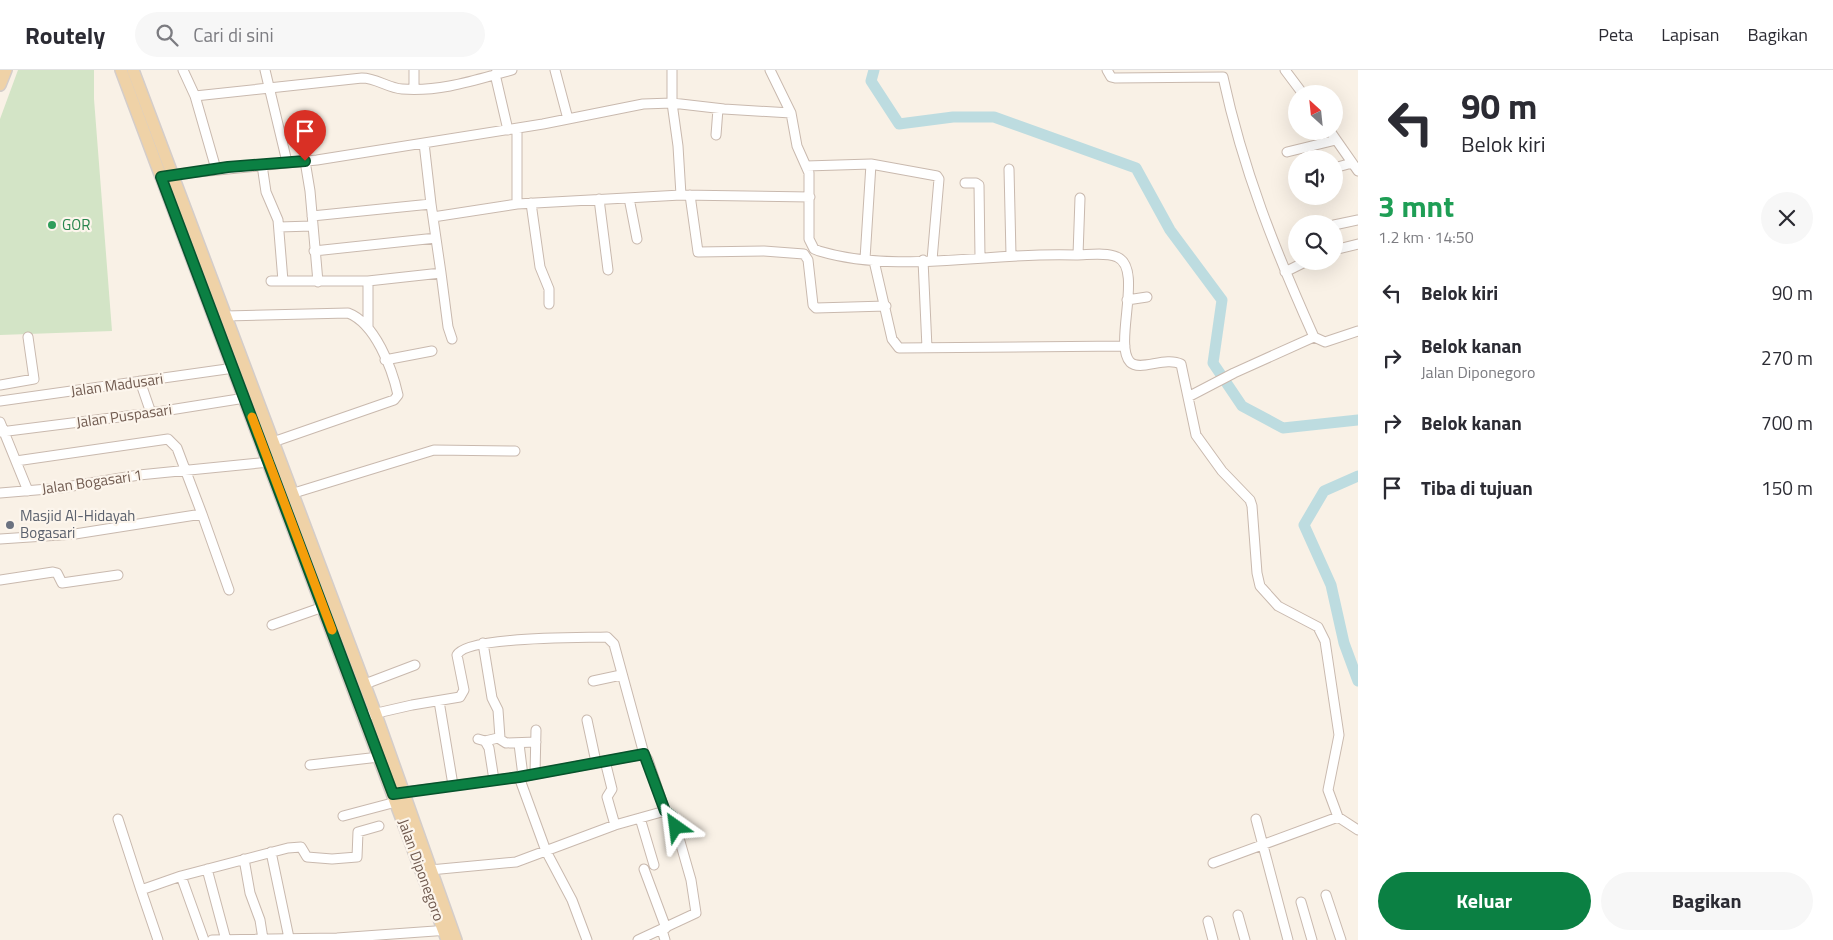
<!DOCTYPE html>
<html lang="id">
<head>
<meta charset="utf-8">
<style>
  body { margin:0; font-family:"Titillium Web",sans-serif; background:#f7f7f7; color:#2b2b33; height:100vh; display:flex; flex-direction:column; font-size:19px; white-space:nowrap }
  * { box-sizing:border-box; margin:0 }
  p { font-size:16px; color:#7c7c81 }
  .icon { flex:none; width:28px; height:28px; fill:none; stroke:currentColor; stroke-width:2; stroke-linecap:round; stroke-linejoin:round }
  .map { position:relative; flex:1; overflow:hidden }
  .panel { display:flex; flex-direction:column; background:#fff; width:475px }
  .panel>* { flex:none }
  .guide { background:#fff; color:#2b2b33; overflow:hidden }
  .needle { width:32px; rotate:333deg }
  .fabs { position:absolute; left:1288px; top:15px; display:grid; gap:10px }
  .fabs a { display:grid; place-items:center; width:55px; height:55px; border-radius:50%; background:#fff; box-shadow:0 5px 20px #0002; font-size:25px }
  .pin { position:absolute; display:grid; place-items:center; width:42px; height:42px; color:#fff; margin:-51px -21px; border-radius:50% 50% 50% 0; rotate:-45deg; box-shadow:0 0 5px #0007 }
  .pin .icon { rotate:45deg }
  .me { position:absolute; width:55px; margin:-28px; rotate:329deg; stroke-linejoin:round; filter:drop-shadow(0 0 4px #0008) }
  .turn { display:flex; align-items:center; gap:18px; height:105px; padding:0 20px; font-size:22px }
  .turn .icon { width:65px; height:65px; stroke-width:2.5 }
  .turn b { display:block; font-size:35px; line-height:42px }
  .round { display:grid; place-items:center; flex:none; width:52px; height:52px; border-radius:26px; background:#f7f7f7 }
  .headline { display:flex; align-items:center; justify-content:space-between; height:85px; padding:0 20px }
  h1 { font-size:30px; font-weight:700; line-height:38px; color:#1e9e55 }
  .primary-button { display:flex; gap:10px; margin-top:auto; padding:10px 20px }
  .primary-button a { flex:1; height:58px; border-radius:30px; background:#0b8043; color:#fff; font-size:20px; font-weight:700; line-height:58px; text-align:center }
  .primary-button a+a { background:#f7f7f7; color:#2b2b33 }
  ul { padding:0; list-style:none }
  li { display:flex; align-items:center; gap:15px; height:65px; padding:0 20px }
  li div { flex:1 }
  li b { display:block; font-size:19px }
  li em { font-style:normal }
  header { display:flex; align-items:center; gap:30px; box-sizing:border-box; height:70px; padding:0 25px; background:#fff; border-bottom:1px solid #e1e1e2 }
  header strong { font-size:24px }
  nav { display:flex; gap:28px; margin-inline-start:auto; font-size:18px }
  .search { width:350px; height:45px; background:#f7f7f7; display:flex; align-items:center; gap:12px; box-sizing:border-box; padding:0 18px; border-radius:28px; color:#7c7c81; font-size:19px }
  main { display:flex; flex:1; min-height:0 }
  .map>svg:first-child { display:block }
  .green { fill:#d3e4c6 }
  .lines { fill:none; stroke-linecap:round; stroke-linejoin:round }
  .river { stroke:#bddce0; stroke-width:11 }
  .minor-casing { stroke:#c9b9ae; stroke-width:11 }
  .major-casing { stroke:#d4cdca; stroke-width:14 }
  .minor { stroke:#fff; stroke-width:9 }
  .major { stroke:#efd2a7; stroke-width:11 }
  .route-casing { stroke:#07532c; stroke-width:12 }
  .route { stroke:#0b8043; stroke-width:9 }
  .slow { stroke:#f59e0b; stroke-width:9 }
  .leisure-dot { fill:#2e9e5b; stroke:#fcf5ec; stroke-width:2 }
  .worship-dot { fill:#6b7280; stroke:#fcf5ec; stroke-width:2 }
  .labels { text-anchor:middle; stroke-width:4.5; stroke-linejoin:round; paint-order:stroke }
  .leisure-label { font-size:15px; fill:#27864d; stroke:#fcf5ec; text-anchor:start }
  .street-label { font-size:15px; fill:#6f594e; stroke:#fcf5ec }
  .worship-label { font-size:15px; fill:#5b616d; stroke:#fcf5ec; text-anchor:start }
</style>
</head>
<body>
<header>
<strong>Routely</strong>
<div class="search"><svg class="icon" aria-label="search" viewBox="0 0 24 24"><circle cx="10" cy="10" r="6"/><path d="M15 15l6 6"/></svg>Cari di sini</div>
<nav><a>Peta</a><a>Lapisan</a><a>Bagikan</a></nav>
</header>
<main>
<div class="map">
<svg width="1358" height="870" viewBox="0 0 1358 870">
  <rect width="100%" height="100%" fill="#f9f1e6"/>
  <path class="green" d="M18,0H94V29L112,261L0,265V49Z"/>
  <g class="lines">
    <path class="river" d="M874,0L871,11L899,54L953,47H994L1136,98L1170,160L1222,230L1213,293L1242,336L1283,358L1358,350
      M1358,406L1324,421L1304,455L1331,515L1344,573L1358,611"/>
    <g class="minor-casing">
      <path id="minor" d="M183,0L195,26L362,8C376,8 388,18 402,19C441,22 475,10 512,0
        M265,0L287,92
        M414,0V19
        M555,0L568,49
        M672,0V33L678,76L681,125
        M770,0L791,43L797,76L809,103V169L814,179L819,181C899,205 993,181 1076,185C1088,185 1106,182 1117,187C1144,198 1113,274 1130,292C1140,302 1165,286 1181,294L1196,365L1222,401L1250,430L1252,436L1257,503L1260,516L1278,536L1318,557L1325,571L1339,665L1328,720L1338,747L1358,760
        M1107,0L1111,7L1115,8L1223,7C1243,100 1275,180 1314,267L1234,303L1188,327
        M1285,0L1303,24
        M495,4L508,60
        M195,26L216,99
        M517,59V134
        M1330,61L1358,101
        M716,65L718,39
        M424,73L431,134
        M1287,82L1336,70
        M305,91L310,121L318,212
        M262,95L266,122L278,150L283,211
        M806,96L871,94L937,106L939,109L932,190
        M1334,98L1352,93
        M1009,99L1011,185
        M168,105L317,90L543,54L643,34L672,33L724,39L791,43
        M965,113H976L979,115L980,187
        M690,125L698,182L764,181L804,184L808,190L813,235L816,238L886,236
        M629,128L637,169
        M599,129L608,200
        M531,133L540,197L549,219V234
        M312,146L431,134L441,203
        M433,147L517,134L681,125L810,127
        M1334,155L1358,150
        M279,157L312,156
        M1334,180L1358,174
        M314,181L436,168
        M1078,185L1080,128
        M865,189L871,94
        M923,190L927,278
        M874,191L892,269L899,278L1125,276
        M1285,202L1307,191
        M271,211H368
        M1127,230L1147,227
        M226,246L348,243C375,253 392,298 398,325L394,330L273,372
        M368,258V211L441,203L448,257L452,269
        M1314,267L1325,272L1358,261
        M385,290L432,281
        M140,311L151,343
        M0,315L34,309L28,267
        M0,331L234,298
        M0,352L28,421
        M0,362L151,343L245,328
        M0,423L60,418L139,405L270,392
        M294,423L434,380L515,381
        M202,444L229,520
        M0,469L75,464L202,444L177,378L168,369L16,391
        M0,510L53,502L57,503L62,513L118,505
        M272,555L323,537
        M483,573L492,628L498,640L500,668
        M593,611L621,605
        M365,614L415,595
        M439,631L453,715
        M364,646L412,635L460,627L464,620L457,585C466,566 583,568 607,567L614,574L644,684
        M587,650L596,692
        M478,669L485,671L489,678L494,710
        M485,671L498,668L506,673L536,672
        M519,674L523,706
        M605,691L612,719L607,727L615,755
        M310,695L379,687
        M535,704L536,660
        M519,707L546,781L572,830L587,870
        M398,723L519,707L644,684L648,690L665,741L615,755L516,792L430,800
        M343,746L396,732
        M640,748L654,795
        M118,749L141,820
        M1256,749L1288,870
        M271,782L289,868
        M244,789L250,823L260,850L263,869
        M1213,793L1338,747
        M207,799L226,870
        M644,799L666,858
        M181,806L204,870
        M1326,825L1341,870
        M1301,832L1312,870
        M1238,845L1245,870
        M1208,851L1213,870
        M662,860L665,870
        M158,870L141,820L181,806L288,778L301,777L307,787L332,789L357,787L358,762L379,756
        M212,870L337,868L449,860
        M638,870L696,843L691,810L673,747L665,741"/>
    </g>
    <g class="major-casing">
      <path id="major" d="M121,0L447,870
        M133,0L375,642L456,870
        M0,15L6,0"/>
    </g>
    <use href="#minor" class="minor"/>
    <use href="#major" class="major"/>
  </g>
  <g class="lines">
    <g class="route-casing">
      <path id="route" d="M305,91L228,97L161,107L393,724L519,707L644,684L665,741L673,747L676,757"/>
    </g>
    <use href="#route" class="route"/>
    <path class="slow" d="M252,347L332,560"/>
  </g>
  <circle class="leisure-dot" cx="52" cy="155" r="5"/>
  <circle class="worship-dot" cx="10" cy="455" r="5"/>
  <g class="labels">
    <g class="leisure-label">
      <text x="62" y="160">GOR</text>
    </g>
    <g class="street-label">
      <text transform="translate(117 315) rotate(-8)" y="5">Jalan Madusari</text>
      <text transform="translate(124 346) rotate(-8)" y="5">Jalan Puspasari</text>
      <text transform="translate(92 412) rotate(-8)" y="5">Jalan Bogasari 1</text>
      <text transform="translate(421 800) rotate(70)" y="5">Jalan Diponegoro</text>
    </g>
    <g class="worship-label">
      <text x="20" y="451">Masjid Al-Hidayah<tspan x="20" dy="17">Bogasari</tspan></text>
    </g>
  </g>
</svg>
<div class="fabs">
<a><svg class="needle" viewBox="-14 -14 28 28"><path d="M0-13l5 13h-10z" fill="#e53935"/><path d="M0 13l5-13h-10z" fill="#7c7c81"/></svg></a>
<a><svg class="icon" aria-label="sound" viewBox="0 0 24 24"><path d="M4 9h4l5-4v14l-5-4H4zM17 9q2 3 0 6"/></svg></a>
<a><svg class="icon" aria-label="search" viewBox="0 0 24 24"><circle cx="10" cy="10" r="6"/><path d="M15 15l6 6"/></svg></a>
</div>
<div class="pin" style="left:305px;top:91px;background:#d93025"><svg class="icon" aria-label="arrive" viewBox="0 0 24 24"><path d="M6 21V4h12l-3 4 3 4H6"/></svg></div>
<svg class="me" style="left:676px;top:757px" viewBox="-20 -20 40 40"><path d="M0-17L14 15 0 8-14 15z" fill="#0b8043" stroke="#fff" stroke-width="4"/></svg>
</div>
<section class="panel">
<div class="guide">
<div class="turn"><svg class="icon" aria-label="left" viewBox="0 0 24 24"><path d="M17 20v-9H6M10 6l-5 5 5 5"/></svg><div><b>90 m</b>Belok kiri</div></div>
</div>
<div class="headline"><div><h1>3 mnt</h1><p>1.2 km · 14:50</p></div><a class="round"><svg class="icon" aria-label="close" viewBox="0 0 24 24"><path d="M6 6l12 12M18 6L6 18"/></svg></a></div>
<ul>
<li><svg class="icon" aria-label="left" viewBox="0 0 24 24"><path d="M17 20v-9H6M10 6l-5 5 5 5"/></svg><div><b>Belok kiri</b></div><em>90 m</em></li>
<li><svg class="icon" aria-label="right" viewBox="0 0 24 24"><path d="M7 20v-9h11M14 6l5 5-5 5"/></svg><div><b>Belok kanan</b><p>Jalan Diponegoro</p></div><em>270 m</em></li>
<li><svg class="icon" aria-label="right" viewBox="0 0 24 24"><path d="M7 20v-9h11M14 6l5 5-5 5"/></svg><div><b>Belok kanan</b></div><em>700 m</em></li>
<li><svg class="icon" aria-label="arrive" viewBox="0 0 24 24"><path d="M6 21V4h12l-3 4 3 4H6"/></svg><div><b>Tiba di tujuan</b></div><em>150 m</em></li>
</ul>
<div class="primary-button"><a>Keluar</a><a>Bagikan</a></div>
</section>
</main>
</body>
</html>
